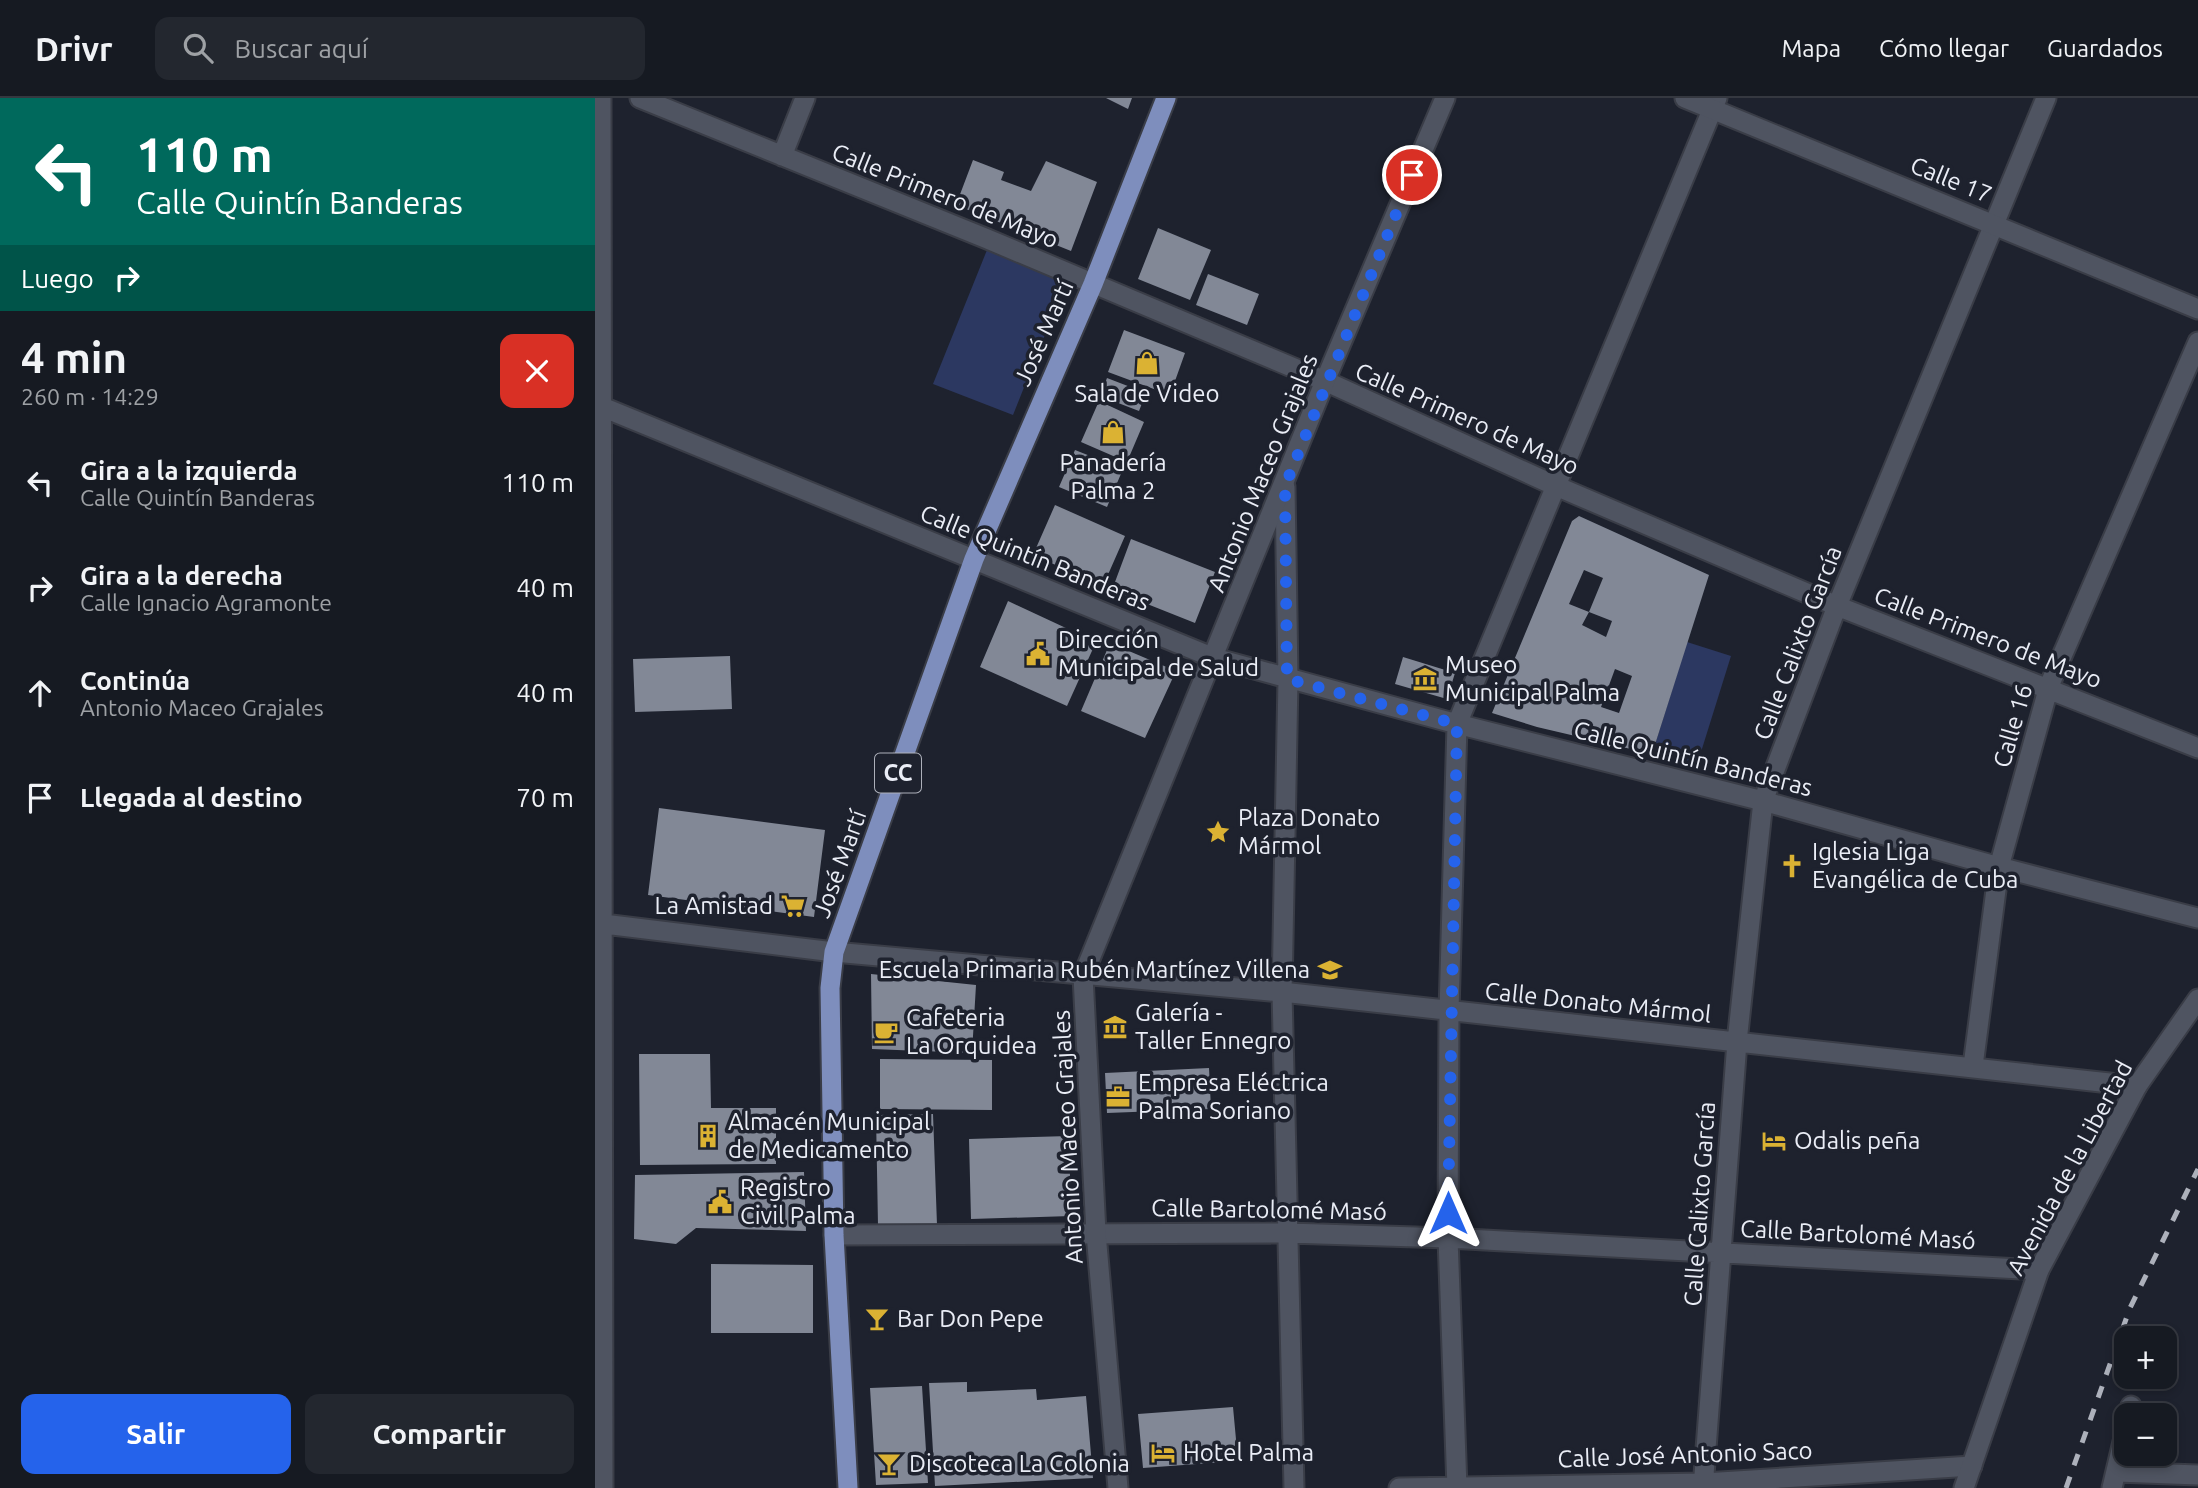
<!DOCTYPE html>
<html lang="es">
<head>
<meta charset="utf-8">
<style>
  body { margin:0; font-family:Ubuntu,sans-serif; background:#23272f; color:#f1f3f6; height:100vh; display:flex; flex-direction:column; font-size:26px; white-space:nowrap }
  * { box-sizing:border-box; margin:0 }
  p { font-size:23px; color:#9ea1a5 }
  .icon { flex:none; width:38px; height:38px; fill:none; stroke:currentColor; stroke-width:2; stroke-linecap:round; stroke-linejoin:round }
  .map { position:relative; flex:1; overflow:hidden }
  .sheet { display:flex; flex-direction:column; background:#161a22; width:595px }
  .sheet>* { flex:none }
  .banner { background:#00695c; color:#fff; overflow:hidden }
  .buttons { position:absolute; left:1519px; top:1228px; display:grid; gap:14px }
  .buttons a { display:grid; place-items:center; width:63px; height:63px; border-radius:14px; background:#161a22; box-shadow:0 4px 10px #0003,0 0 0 2px #353840; font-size:35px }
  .pin { position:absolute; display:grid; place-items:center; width:60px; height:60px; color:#fff; margin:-30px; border:4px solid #fff; border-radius:50%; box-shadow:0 2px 7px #0007 }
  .me { position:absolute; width:77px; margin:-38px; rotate:0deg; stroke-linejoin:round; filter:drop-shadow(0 0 5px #0008) }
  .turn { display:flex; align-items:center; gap:24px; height:147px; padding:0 21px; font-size:32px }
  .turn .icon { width:91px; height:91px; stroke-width:2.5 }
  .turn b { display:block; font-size:49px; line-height:60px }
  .then { display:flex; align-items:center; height:66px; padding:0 21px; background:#0003; gap:14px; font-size:26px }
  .round { display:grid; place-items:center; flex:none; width:74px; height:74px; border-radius:14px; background:#23272f }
  .summary { display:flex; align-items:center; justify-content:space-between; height:119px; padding:0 21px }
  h1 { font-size:42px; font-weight:700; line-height:52px }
  .cta { display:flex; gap:14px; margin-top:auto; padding:14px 21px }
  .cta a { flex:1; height:80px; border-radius:14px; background:#2563eb; color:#fff; font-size:28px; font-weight:700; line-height:80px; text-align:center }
  .cta a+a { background:#23272f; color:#f1f3f6 }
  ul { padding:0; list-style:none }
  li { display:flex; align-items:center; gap:21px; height:105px; padding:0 21px }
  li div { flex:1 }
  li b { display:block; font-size:26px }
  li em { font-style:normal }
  header { display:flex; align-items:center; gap:42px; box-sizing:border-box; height:98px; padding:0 35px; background:#161a22; border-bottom:2px solid #353840 }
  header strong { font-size:33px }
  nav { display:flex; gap:38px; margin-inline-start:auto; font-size:24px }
  .search { width:490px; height:63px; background:#23272f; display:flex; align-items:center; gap:18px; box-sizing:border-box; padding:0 24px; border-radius:14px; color:#9ea1a5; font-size:26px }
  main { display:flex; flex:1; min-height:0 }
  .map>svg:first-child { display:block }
  .green { fill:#2c3861 }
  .building { fill:#828896; fill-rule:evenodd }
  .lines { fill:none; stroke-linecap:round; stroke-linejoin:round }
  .minor-casing { stroke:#3a3d47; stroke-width:23 }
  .tertiary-casing { stroke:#3a3d47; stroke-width:23 }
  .secondary-casing { stroke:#3a3d47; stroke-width:23 }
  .primary-casing { stroke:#3a3d47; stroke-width:23 }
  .minor { stroke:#4f5461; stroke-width:19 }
  .tertiary { stroke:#4f5461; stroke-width:19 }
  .secondary { stroke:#4f5461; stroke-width:19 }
  .primary { stroke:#7e8ebd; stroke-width:19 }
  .rail { stroke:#adb1bb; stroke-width:5; stroke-dasharray:12 12; stroke-linecap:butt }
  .route { stroke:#2563eb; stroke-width:12; stroke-dasharray:0 21.6 }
  .labels { text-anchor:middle; stroke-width:7; stroke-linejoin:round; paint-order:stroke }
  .shield { fill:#1e222e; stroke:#adb0ba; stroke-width:2 }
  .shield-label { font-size:23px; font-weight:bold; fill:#eaedf6 }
  .street-label { font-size:24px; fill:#eaedf6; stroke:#1e222e }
  .poi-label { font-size:24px; fill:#eaedf6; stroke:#1e222e; text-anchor:start }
</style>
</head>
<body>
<header>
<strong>Drivr</strong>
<div class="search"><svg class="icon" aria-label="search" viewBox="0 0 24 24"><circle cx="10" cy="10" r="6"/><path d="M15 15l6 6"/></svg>Buscar aquí</div>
<nav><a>Mapa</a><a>Cómo llegar</a><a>Guardados</a></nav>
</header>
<main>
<section class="sheet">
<div class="banner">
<div class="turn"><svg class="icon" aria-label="left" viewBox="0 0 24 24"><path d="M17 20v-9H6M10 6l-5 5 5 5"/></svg><div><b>110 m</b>Calle Quintín Banderas</div></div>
<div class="then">Luego<svg class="icon" aria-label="right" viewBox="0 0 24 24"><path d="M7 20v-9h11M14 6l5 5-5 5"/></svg></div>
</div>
<div class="summary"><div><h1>4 min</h1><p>260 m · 14:29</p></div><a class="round" style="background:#d93025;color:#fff"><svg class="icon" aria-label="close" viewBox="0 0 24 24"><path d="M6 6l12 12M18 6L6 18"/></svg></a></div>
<ul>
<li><svg class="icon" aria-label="left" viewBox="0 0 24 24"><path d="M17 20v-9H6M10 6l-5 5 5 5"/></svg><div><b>Gira a la izquierda</b><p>Calle Quintín Banderas</p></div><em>110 m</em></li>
<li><svg class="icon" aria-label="right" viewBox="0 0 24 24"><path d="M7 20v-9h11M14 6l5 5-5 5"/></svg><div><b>Gira a la derecha</b><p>Calle Ignacio Agramonte</p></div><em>40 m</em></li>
<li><svg class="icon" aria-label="ahead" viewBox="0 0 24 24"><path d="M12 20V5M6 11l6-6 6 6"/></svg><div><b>Continúa</b><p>Antonio Maceo Grajales</p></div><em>40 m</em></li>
<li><svg class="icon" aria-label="arrive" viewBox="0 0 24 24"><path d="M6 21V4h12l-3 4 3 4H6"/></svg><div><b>Llegada al destino</b></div><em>70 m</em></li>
</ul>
<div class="cta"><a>Salir</a><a>Compartir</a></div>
</section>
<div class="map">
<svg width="1603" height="1390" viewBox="0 0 1603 1390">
  <rect width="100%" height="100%" fill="#1e222e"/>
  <path class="green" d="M392,152L471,184L418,317L338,286Z
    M1092,544L1136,558L1101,670L1057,656Z"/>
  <path class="building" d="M511,0H537L533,11Z
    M378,62L409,74L406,82L436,93L451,63L502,84L476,153L361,107Z
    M563,130L616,152L595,202L543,181Z
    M613,176L664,196L652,227L601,207Z
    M529,232L590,255L575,297L513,274Z
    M512,280L551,295L544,313L505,298Z
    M504,303L549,324L532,364L486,344Z
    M480,352L528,371L512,409L464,389Z
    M460,407L530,438L508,488L438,457Z
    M984,418L1114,477L1057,656L942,629L897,615L977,423ZM989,472L1008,480L994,514L1017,523L1011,539L987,527L994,514L974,506ZM1020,571L1037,578L1024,615L1006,609Z
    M536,441L620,474L600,525L517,492Z
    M413,503L501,544L472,608L385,569Z
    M515,545L581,573L550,640L486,613Z
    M135,558L137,611L40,614L38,561Z
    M808,559L860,575L852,601L800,586Z
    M64,710L230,732L219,819L53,797Z
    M276,876L381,887L377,955L277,951Z
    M44,956H115L116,1010H181V1066L45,1067Z
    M285,961L397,962V1012L285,1011Z
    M614,970L616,1011L512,1015L510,975Z
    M338,1016L342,1127L283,1128L281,1017Z
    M474,1038L476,1118L376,1121L374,1041Z
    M209,1074L211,1133L101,1130L81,1146L39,1141L40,1077Z
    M116,1166L218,1167V1235H116Z
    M372,1284V1294L441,1291L442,1302L491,1298L498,1380L340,1388L334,1285Z
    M327,1288L333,1385L281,1387L275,1290Z
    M638,1309L643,1363L548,1370L543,1316Z"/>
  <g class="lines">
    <g class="minor-casing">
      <path id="minor" d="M6,0L8,1390
        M45,0L390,140L730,283L961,388L1242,508L1603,650
        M187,58L210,0
        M0,306L619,560L862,626L1168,703L1404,769L1603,820
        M690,389L693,581L687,894L699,1390
        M0,825L239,854L687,894L1542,988
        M1378,968L1404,769L1454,588L1603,244
        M239,1137L693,1135L853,1140L1444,1172
        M1534,1318L1536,1308
        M1522,1374L1603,1377
        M804,1390L1109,1385L1377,1368
        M862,1390L853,1140L854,914L862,626L1122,0
        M1108,1390L1142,944L1168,703L1242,508L1451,0
        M1517,1390L1531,1331"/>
    </g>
    <g class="tertiary-casing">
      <path id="tertiary" d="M1090,0L1603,211
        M523,1390L501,1135L488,878L730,283L850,0"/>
    </g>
    <g class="secondary-casing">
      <path id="secondary" d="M1369,1390L1444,1172L1542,988L1603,901"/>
    </g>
    <g class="primary-casing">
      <path id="primary" d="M253,1390L239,1137L235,890L239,854L379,461L498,186L571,0"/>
    </g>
    <use href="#minor" class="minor"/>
    <use href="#tertiary" class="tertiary"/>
    <use href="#secondary" class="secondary"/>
    <use href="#primary" class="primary"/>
    <path class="rail" d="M1471,1390L1535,1210L1603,1071"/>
  </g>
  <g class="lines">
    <path class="route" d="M817,77L690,388L692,581L862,626L853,1115"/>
  </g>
  <defs>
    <g id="shop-bare" transform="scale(1.89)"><path d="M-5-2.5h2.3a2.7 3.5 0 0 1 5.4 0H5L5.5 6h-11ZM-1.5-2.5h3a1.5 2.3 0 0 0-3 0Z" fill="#dbb233" stroke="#1e222e" stroke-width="2.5" paint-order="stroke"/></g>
    <g id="civic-bare" transform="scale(1.89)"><path d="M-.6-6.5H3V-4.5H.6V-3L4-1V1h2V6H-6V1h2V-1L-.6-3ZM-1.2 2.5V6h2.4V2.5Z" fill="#dbb233" stroke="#1e222e" stroke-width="2.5" paint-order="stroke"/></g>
    <g id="museum-bare" transform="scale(1.89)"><path d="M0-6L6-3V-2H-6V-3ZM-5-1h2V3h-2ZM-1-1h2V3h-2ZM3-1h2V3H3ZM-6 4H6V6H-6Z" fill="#dbb233" stroke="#1e222e" stroke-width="2.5" paint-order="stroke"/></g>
    <g id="sight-bare" transform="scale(1.89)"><path d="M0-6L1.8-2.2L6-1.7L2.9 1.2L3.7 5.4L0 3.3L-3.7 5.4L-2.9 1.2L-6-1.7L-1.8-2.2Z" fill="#dbb233" stroke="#1e222e" stroke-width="2.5" paint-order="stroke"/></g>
    <g id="church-bare" transform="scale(1.89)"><path d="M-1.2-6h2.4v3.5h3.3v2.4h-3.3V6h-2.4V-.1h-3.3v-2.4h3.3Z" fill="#dbb233" stroke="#1e222e" stroke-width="2.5" paint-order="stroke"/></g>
    <g id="supermarket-bare" transform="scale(1.89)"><path d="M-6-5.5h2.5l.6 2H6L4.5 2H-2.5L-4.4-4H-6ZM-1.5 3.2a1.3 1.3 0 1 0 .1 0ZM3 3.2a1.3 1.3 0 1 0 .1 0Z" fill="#dbb233" stroke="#1e222e" stroke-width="2.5" paint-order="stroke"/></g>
    <g id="school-bare" transform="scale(1.89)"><path d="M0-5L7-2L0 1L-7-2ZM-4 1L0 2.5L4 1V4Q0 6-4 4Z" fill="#dbb233" stroke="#1e222e" stroke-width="2.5" paint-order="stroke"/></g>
    <g id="cafe-bare" transform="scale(1.89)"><path d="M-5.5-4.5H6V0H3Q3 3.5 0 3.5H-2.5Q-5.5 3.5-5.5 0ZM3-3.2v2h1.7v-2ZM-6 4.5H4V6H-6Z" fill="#dbb233" stroke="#1e222e" stroke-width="2.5" paint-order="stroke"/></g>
    <g id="office-bare" transform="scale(1.89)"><path d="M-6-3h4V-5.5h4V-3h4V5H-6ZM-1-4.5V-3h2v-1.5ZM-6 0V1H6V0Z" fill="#dbb233" stroke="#1e222e" stroke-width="2.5" paint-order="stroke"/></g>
    <g id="building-bare" transform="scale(1.89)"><path d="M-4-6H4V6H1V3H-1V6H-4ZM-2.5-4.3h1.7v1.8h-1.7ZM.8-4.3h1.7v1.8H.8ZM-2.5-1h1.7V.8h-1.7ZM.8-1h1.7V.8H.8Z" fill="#dbb233" stroke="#1e222e" stroke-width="2.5" paint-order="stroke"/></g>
    <g id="hotel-bare" transform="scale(1.89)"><path d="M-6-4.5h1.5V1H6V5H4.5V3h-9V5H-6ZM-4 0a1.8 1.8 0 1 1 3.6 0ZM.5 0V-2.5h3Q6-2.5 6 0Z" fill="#dbb233" stroke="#1e222e" stroke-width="2.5" paint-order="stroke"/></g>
    <g id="bar-bare" transform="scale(1.89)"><path d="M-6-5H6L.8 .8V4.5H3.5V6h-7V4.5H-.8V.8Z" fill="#dbb233" stroke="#1e222e" stroke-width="2.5" paint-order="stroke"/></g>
  </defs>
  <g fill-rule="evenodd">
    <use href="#shop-bare" x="552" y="265"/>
    <use href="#shop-bare" x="518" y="334"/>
    <use href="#civic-bare" x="443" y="556"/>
    <use href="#museum-bare" x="830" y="581"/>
    <use href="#sight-bare" x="623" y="734"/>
    <use href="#church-bare" x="1197" y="768"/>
    <use href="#supermarket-bare" x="198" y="808"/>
    <use href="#school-bare" x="735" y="872"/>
    <use href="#museum-bare" x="520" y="929"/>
    <use href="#cafe-bare" x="291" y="934"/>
    <use href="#office-bare" x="523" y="999"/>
    <use href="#building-bare" x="113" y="1038"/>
    <use href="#hotel-bare" x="1179" y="1043"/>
    <use href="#civic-bare" x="125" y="1104"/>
    <use href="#bar-bare" x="282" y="1221"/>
    <use href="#hotel-bare" x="568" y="1355"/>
    <use href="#bar-bare" x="294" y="1366"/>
  </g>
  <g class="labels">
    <rect class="shield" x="280" y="655.5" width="46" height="39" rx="5"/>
    <g class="shield-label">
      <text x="303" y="683">CC</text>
    </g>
    <g class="street-label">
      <text transform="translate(1356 82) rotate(22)" y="8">Calle 17</text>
      <text transform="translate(350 98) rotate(22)" y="8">Calle Primero de Mayo</text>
      <text transform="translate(449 235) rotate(-66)" y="8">José Martí</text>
      <text transform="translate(872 321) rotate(24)" y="8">Calle Primero de Mayo</text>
      <text transform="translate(668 375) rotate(-68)" y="8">Antonio Maceo Grajales</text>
      <text transform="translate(440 460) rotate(22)" y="8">Calle Quintín Banderas</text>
      <text transform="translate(1393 540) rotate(21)" y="8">Calle Primero de Mayo</text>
      <text transform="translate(1203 545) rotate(-69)" y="8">Calle Calixto García</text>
      <text transform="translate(1418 628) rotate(-74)" y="8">Calle 16</text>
      <text transform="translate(1098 661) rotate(14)" y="8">Calle Quintín Banderas</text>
      <text transform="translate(245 766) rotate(-70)" y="8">José Martí</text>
      <text transform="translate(1003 905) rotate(6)" y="8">Calle Donato Mármol</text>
      <text transform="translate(473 1039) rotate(-93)" y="8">Antonio Maceo Grajales</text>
      <text transform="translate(1475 1070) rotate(-62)" y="8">Avenida de la Libertad</text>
      <text transform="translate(1105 1106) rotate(-86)" y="8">Calle Calixto García</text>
      <text transform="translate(674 1112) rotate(1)" y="8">Calle Bartolomé Masó</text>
      <text transform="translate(1263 1137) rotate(3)" y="8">Calle Bartolomé Masó</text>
      <text transform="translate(1090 1357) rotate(-2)" y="8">Calle José Antonio Saco</text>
    </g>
    <g class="poi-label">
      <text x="552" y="304" text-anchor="middle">Sala de Video</text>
      <text x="518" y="373" text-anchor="middle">Panadería<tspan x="518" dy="28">Palma 2</tspan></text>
      <text x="463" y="550">Dirección<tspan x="463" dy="28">Municipal de Salud</tspan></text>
      <text x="850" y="575">Museo<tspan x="850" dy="28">Municipal Palma</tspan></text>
      <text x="643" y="728">Plaza Donato<tspan x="643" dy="28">Mármol</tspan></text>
      <text x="1217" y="762">Iglesia Liga<tspan x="1217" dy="28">Evangélica de Cuba</tspan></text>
      <text x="178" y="816" text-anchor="end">La Amistad</text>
      <text x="715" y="880" text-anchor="end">Escuela Primaria Rubén Martínez Villena</text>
      <text x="540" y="923">Galería -<tspan x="540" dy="28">Taller Ennegro</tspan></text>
      <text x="311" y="928">Cafeteria<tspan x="311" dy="28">La Orquidea</tspan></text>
      <text x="543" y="993">Empresa Eléctrica<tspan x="543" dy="28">Palma Soriano</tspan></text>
      <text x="133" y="1032">Almacén Municipal<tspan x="133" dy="28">de Medicamento</tspan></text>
      <text x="1199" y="1051">Odalis peña</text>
      <text x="145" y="1098">Registro<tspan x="145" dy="28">Civil Palma</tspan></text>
      <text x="302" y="1229">Bar Don Pepe</text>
      <text x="588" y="1363">Hotel Palma</text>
      <text x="314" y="1374">Discoteca La Colonia</text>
    </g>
  </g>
</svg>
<div class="buttons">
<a>+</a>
<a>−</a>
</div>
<div class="pin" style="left:817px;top:77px;background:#d93025"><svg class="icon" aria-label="arrive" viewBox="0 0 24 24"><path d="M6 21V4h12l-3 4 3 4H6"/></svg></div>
<svg class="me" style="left:853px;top:1115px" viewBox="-20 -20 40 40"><path d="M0-17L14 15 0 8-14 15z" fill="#2563eb" stroke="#fff" stroke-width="4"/></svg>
</div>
</main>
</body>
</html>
